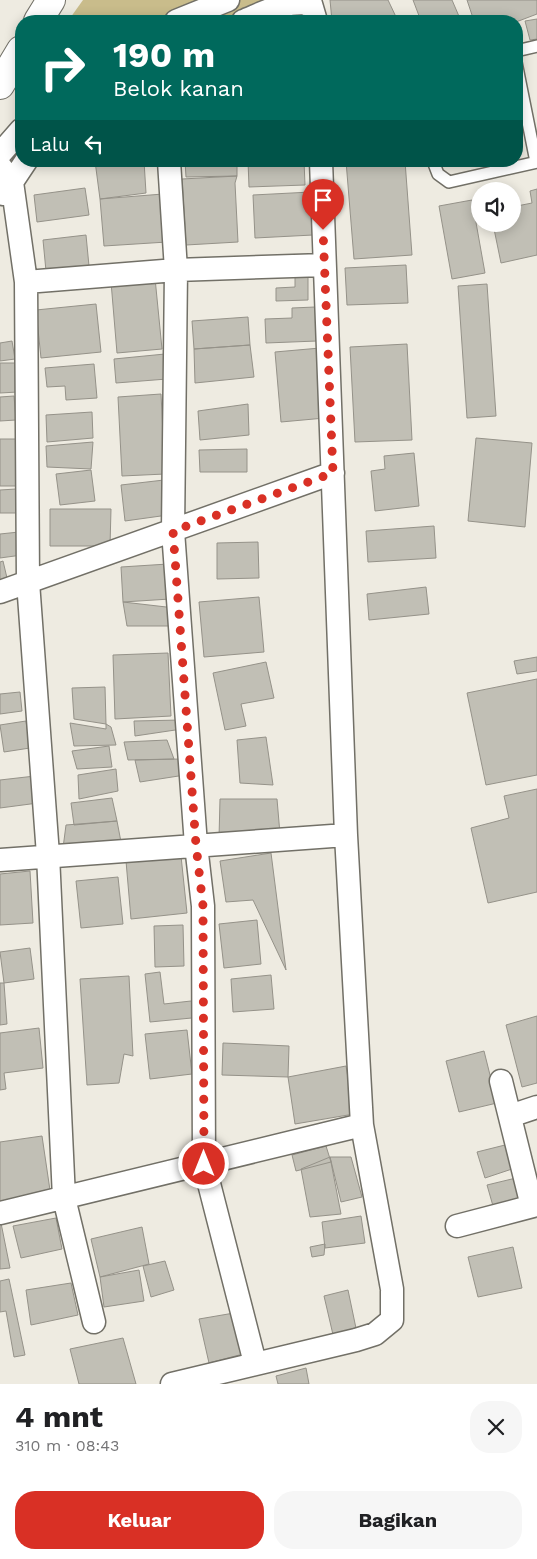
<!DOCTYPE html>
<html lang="id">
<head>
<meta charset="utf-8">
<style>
  body { margin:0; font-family:"Work Sans",sans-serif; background:#f6f6f6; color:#202124; height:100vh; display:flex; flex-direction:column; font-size:19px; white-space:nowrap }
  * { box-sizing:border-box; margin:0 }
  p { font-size:16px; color:#757577 }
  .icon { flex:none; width:28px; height:28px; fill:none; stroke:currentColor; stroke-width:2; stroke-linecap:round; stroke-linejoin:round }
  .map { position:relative; height:1384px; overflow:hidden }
  .side { display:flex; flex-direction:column; background:#fff; flex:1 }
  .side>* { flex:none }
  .top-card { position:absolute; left:15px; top:15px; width:508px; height:152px; border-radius:20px; box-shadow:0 2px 12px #0003; background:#00695c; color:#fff; overflow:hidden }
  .buttons { position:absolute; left:471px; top:182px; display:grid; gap:10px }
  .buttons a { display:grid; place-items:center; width:50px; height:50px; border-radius:50%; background:#fff; box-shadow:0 2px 12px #0003; font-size:25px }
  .pin { position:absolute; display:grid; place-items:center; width:42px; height:42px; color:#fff; margin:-51px -21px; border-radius:50% 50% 50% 0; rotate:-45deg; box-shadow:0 0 5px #0007 }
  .pin .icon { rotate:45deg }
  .me { position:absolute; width:55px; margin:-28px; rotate:0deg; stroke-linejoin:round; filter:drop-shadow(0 0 4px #0008) }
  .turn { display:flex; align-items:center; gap:18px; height:105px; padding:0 15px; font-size:22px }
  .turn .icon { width:65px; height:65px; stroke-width:2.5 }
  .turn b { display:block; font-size:35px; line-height:42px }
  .then { display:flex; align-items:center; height:48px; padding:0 15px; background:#0003; gap:10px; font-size:19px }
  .round { display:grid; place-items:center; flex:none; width:52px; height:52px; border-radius:20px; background:#f6f6f6 }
  .headline { display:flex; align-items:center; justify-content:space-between; height:85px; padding:0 15px }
  h1 { font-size:30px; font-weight:700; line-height:38px }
  .cta { display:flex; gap:10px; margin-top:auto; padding:10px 15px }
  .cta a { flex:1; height:58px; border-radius:20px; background:#d93025; color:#fff; font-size:20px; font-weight:700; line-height:58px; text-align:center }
  .cta a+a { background:#f6f6f6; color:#202124 }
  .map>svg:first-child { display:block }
  .green { fill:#c9bc8b }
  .building { fill:#c1bfb5; stroke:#959289 }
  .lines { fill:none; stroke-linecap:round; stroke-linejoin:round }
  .lane-casing { stroke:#727067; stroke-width:14 }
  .street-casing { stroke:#727067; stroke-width:25 }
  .highway-casing { stroke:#727067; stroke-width:30 }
  .lane { stroke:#fff; stroke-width:11 }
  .street { stroke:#fff; stroke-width:22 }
  .highway { stroke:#fff; stroke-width:28 }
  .route { stroke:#d93025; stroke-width:9; stroke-dasharray:0 16.2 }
</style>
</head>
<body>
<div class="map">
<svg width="537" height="1384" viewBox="0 0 537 1384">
  <rect width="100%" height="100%" fill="#eeebe1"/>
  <path class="green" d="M83,0H273L226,21H68Z"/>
  <path class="building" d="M330,0H388L397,19L332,21Z
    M413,0H452L461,21H421Z
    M467,0H537V14L516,22L474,21Z
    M537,19V39L530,40L525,21Z
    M95,161H144L146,193L100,199Z
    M185,161H237V176L186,177Z
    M248,161H304L305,185L249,187Z
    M346,161H405L412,255L354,259Z
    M237,176L235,183L238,242L186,245L182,179Z
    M85,188L89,215L37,222L34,195Z
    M537,189V255L501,263L493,224H512V207L532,203L530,191Z
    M311,192L313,235L255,238L253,195Z
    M163,194L167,242L104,246L100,199Z
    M472,200L485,273L452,279L439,206Z
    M86,235L89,266L46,271L43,240Z
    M406,265L408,303L347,305L345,268Z
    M295,274L308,276V300L276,301V288L295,287Z
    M155,278L162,349L117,353L111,282Z
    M487,284L496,416L467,418L458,286Z
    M96,304L101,352L41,358L36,310Z
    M315,307L317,341L266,343L265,319L292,318V308Z
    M248,317L250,345L194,349L192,321Z
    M12,341L15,359L0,361V343Z
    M407,344L412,440L355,442L350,347Z
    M250,345L254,377L195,383L194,349Z
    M320,348L325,418L281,422L275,352Z
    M165,354L167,379L116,383L114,359Z
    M0,363H16L18,392L0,393Z
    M94,364L97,398L66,400L65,386L47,387L45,368Z
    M161,394L165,474L122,476L118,397Z
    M14,396L16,420L0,421V397Z
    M248,404L249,435L200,440L198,411Z
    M92,412L93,438L47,442L46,415Z
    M476,438L532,443L525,527L468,521Z
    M0,439H21L22,486H0Z
    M93,442L91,469L47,467L46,446Z
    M247,449V472H200L199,450Z
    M414,453L419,506L375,511L371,471L385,469L384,456Z
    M91,470L95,501L60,505L56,474Z
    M164,480L168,515L125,521L121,485Z
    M16,489L17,513H0V490Z
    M50,509H111L110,546H50Z
    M434,526L436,558L368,562L366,531Z
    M19,532L22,555L0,558V534Z
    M258,542L259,578L217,579V543Z
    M3,561L7,578L0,580V562Z
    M168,564L170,599L123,602L121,567Z
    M426,587L429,614L369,620L367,594Z
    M259,597L264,652L204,657L199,602Z
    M123,602L175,608L179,626H127Z
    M168,653L171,716L115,719L113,655Z
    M537,657V671L517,674L514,661Z
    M266,662L274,698L241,704L246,726L225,730L213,673Z
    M537,679V775L486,785L467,693Z
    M105,687L106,724L74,719L72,688Z
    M20,692L22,711L0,714V694Z
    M181,720L182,729L135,736L134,721Z
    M26,721L30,748L4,752L0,725Z
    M70,723L106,729V724L111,727L116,745L74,746Z
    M266,737L273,785L240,783L237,740Z
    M167,740L174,759L128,760L124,742Z
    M109,746L112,767L77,769L72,751Z
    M180,759L185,775L140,782L135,760Z
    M116,769L118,791L79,799L78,775Z
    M35,776L38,803L0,808V780Z
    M537,789V892L488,903L471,828L509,818L504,796Z
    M112,798L117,821L74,825L71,803Z
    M220,799H277L280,834L219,838Z
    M117,821L121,842L63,848L66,825Z
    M271,853L286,970L253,900L226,902L220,861Z
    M181,856L187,913L131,919L126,861Z
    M30,871L33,923L0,925V874Z
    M118,877L123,924L81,928L76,881Z
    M257,920L261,964L224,968L219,924Z
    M183,925L184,966L155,967L154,926Z
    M30,948L34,979L4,983L0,952Z
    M160,972L164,1004L200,1000L202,1017L150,1022L145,974Z
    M271,975L274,1009L233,1012L231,979Z
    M129,976L133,1056L124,1054L119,1083L87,1085L80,979Z
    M0,983H4L7,1024L0,1025Z
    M537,1016V1083L522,1087L506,1025Z
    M39,1028L43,1068L4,1073L6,1089L0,1090V1033Z
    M187,1030L192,1074L150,1079L145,1034Z
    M223,1043L289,1046L288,1077L222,1075Z
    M484,1051L497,1103L459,1112L446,1061Z
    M346,1066L354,1114L295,1124L288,1077Z
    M42,1136L51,1197L0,1205V1142Z
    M509,1144L515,1168L485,1178L477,1152Z
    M326,1146L331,1162L296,1171L292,1155Z
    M330,1157H351L362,1197L341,1202Z
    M330,1157L341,1214L310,1217L301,1169Z
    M516,1178L524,1204L493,1206L487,1185Z
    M361,1216L365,1243L325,1248L322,1222Z
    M56,1218L62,1249L21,1258L13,1226Z
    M0,1223H1L10,1268L0,1269Z
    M142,1227L149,1264L100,1277L91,1239Z
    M325,1244L324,1255L312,1257L310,1247Z
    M513,1247L522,1288L478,1297L468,1257Z
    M165,1261L174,1290L151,1297L143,1266Z
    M139,1270L144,1301L104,1307L100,1277Z
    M9,1279L25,1355L14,1357L6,1311L0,1312V1281Z
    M71,1283L78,1315L31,1325L26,1290Z
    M348,1290L357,1333L334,1339L324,1296Z
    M234,1313L243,1354L209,1363L199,1319Z
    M123,1338L136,1384H79L70,1349Z
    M306,1368L309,1384H278L276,1376Z"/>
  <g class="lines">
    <g class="lane-casing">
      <path id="lane" d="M516,51L537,46
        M516,62L536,162
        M433,161L438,174L449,182L537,162"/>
    </g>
    <g class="street-casing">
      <path id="street" d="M176,21L228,0
        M243,21C265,12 286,0 311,4L316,21
        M0,154L21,130
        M26,161L12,182L26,282
        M169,161L176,270L173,531L196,845L203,906L204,1164L255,1363
        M0,166L12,182L3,194
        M0,592L333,473
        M0,860L346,835
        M501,1081L532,1206
        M510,1116L537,1107
        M0,1213L362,1125L346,835L321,161
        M457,1226L537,1205
        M94,1322L64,1198L48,855L28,582L26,282L176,270L324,265
        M172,1384L356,1340L375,1334L392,1320V1289L362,1125"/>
    </g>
    <g class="highway-casing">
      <path id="highway" d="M38,21L51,0
        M0,85L21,50"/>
    </g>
    <use href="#lane" class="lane"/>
    <use href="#street" class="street"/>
    <use href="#highway" class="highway"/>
  </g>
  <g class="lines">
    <path class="route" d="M204,1164L203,906L196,845L173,531L333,473L323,230"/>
  </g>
</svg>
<div class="buttons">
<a><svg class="icon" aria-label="sound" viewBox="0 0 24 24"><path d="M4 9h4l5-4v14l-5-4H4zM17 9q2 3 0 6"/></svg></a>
</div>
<div class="pin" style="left:323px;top:230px;background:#d93025"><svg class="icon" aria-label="arrive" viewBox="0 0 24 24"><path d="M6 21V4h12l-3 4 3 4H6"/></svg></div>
<svg class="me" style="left:204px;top:1164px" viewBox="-20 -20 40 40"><circle r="17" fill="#d93025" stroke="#fff" stroke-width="3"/><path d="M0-11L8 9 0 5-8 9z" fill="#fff"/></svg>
<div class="top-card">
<div class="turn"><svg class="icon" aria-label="right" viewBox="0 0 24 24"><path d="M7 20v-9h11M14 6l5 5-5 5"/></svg><div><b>190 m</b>Belok kanan</div></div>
<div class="then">Lalu<svg class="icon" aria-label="left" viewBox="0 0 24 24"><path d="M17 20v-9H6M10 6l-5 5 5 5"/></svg></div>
</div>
</div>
<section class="side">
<div class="headline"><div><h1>4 mnt</h1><p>310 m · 08:43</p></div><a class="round"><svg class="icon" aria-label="close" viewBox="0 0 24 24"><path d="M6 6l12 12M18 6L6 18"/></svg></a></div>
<div class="cta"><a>Keluar</a><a>Bagikan</a></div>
</section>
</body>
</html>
